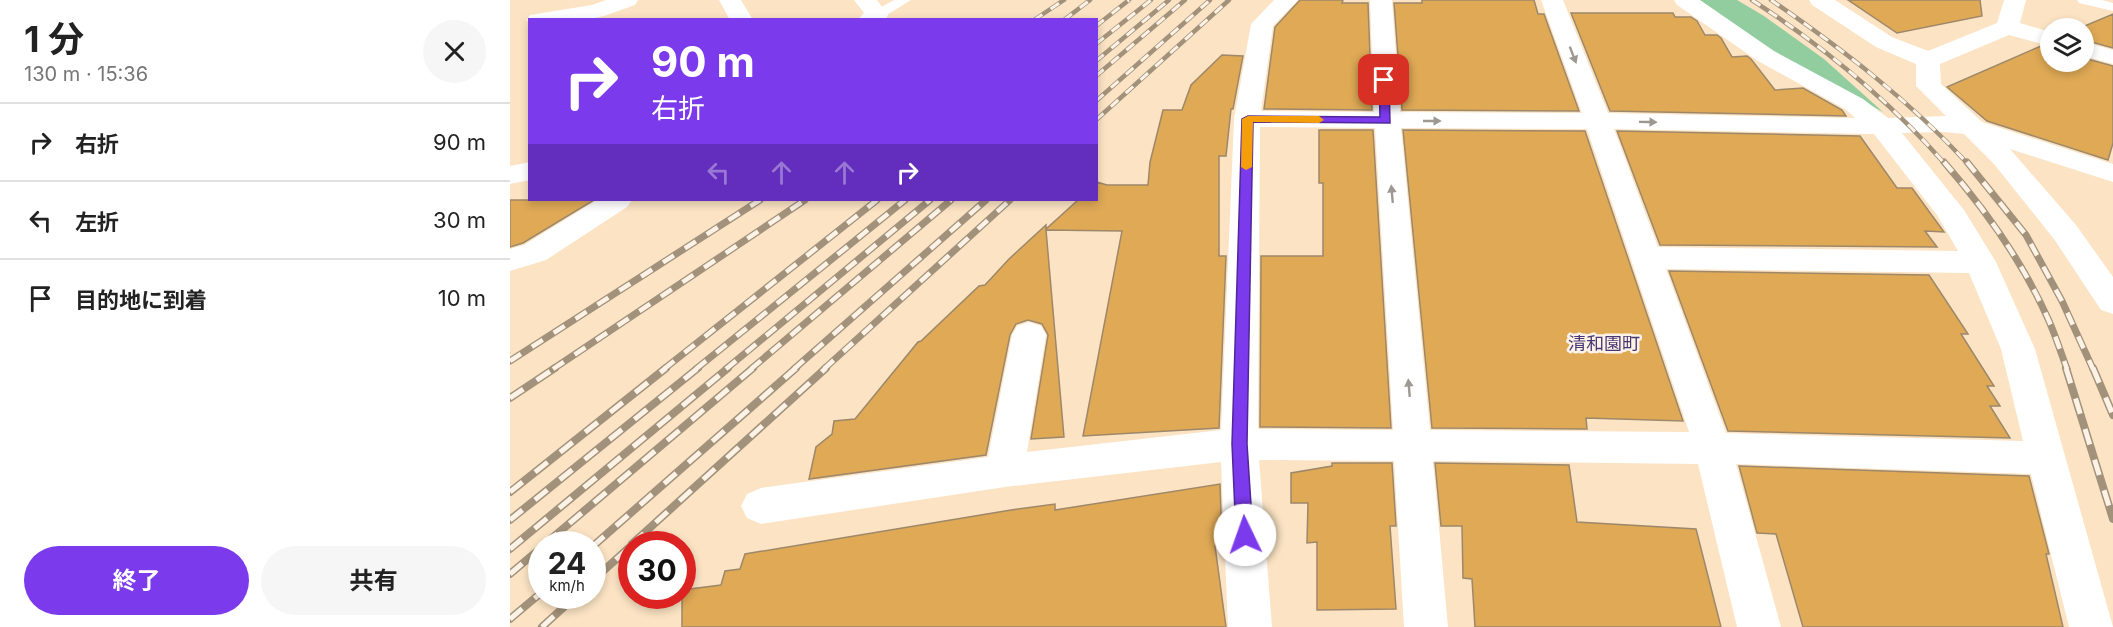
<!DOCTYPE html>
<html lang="ja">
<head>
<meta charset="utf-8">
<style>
  body { margin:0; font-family:Inter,"Noto Sans JP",sans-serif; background:#f6f6f6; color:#222; height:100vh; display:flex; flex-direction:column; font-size:22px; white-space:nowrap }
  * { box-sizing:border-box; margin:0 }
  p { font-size:20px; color:#767676 }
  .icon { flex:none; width:33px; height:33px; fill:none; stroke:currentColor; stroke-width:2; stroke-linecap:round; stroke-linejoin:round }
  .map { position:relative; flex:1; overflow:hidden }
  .details { display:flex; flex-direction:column; background:#fff; width:510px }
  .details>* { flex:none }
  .guide { position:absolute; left:18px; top:18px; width:570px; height:183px; border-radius:0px; box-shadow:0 3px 9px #0003; background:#7c3aed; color:#fff; overflow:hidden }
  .controls { position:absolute; left:1530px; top:18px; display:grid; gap:12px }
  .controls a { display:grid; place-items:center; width:54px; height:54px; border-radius:50%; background:#fff; box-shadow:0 3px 9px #0003; font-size:30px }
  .speed { position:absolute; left:18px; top:531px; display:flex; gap:12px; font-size:30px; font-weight:700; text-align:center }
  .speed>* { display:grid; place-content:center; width:78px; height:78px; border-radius:50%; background:#fff; box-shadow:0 3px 9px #0003; line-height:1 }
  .speed small { font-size:15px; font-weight:400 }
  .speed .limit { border:9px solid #d22; background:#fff; color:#111 }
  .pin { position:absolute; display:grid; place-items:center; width:51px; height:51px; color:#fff; margin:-26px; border-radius:12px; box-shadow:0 3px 9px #0006 }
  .me { position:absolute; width:66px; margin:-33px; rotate:357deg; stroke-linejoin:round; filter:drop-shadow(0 0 4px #0008) }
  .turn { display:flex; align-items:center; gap:21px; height:126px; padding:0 24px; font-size:27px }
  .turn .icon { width:78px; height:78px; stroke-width:2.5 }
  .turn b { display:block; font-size:42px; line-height:51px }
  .lanes { display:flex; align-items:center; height:57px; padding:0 24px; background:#0003; justify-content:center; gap:30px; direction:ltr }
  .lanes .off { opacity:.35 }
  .round { display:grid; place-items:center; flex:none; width:63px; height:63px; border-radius:32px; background:#f6f6f6 }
  .summary { display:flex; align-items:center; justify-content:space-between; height:102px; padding:0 24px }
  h1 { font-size:36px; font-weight:700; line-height:45px }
  .action { display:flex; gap:12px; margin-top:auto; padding:12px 24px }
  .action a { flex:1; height:69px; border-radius:36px; background:#7c3aed; color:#fff; font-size:24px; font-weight:700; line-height:69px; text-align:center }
  .action a+a { background:#f6f6f6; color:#222 }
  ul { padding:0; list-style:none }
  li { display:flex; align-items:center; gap:18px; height:78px; padding:0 24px; border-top:2px solid #e0e0e0 }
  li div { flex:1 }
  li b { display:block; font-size:22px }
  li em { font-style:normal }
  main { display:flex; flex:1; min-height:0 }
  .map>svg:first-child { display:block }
  .green { fill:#92cda0 }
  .building { fill:#dfa956; stroke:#9d886a; stroke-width:1.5 }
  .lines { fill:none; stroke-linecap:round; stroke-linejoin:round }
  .service { fill:#fff; fill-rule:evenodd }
  .minor { fill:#fff; fill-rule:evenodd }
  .rail-far2-casing { stroke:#a3927b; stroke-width:4.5 }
  .rail-far1-casing { stroke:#a3927b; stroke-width:7 }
  .rail-casing { stroke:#a3927b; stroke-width:8 }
  .rail-far2 { stroke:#fcf3e6; stroke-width:3; stroke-dasharray:10; stroke-linecap:butt }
  .rail-far1 { stroke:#fcf3e6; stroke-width:4.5; stroke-dasharray:13; stroke-linecap:butt }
  .rail { stroke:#fcf3e6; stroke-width:5; stroke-dasharray:16; stroke-linecap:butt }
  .oneway { fill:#9d9892 }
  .route { fill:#7c3aed; stroke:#51269a; stroke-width:1.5 }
  .slow { fill:#f59e0b }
  .labels { text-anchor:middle; stroke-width:5; stroke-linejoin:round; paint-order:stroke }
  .neighbourhood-label { font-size:18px; fill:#473875; stroke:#fcf3e6 }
</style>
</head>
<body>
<main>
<section class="details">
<div class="summary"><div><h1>1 分</h1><p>130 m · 15:36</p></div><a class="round"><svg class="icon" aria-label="close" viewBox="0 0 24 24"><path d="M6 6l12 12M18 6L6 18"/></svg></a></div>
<ul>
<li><svg class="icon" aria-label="right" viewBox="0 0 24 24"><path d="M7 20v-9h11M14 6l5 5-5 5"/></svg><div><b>右折</b></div><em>90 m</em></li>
<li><svg class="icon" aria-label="left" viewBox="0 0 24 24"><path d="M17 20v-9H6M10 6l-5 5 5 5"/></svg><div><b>左折</b></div><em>30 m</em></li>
<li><svg class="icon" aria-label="arrive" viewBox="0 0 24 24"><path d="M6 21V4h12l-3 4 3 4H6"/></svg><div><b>目的地に到着</b></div><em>10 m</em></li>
</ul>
<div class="action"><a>終了</a><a>共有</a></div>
</section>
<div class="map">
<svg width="1603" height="627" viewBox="0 0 1603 627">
  <rect width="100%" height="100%" fill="#fbe3c3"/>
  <path class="green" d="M1185,0H1227L1254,16L1314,59L1373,112L1263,54Z"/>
  <path class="building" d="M790,0H833L832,3H858L862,110L754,109L765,27Z
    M912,0H1024L1028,14H1034L1069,111L892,110L884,3H912Z
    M1338,0H1470L1472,16L1387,33Z
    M1061,13H1163L1165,17H1181L1187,21L1195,35H1207L1211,38L1222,57L1237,56L1241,59L1265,90L1293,88L1332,110L1336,116L1100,111Z
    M1603,14V48L1574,40V28H1570Z
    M1531,46L1540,48V62H1574V58L1603,66V143L1598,160L1477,121L1437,87Z
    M712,55L733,56L723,109H721L716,156H709V256H716L709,428L573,436L612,231L536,230L554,437L521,439L538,335L532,324L518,320L506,324L500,335L476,455L299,479L306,447L322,434L324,421L345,419L408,342L411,341L469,286L475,285L499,259L536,225V229L568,200H586L587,182L597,185H638L640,162L653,110H672L681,85Z
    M809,130H863L881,428L750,427L751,256H813V183H809Z
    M893,130L1075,131L1173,421L1076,418L1077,429L922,428Z
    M1107,131L1350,136L1387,188H1402L1434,232L1415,231L1427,247L1150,245Z
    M0,200H84L13,243L0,247Z
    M1159,271L1419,275L1458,334H1451L1484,386H1477L1490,406H1480L1500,438L1218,431Z
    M822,463H882L886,526H880L886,609L807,610V542L797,543L798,503H781V473L822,466Z
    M925,463L1059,465L1067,522L1186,529L1211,627H965L962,579L953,578L952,526H931Z
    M1229,466L1519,476L1539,554H1536L1553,627H1293L1266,534L1247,533Z
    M710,484L712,545L705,546L716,627H172V590L211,585L215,571L230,569L235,554L501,510L545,504V510Z"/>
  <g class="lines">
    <path class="service" d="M384,0H401L372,18H362L360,15L362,12Z
      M1567,0H1592L1603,3V11L1569,3Z"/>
    <path class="minor" d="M96,0H128L125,5L94,16L75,20H20V24L17,20L20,15L82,5Z
      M209,0H231L243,20H220Z
      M344,0H367L378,15L375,20H348L354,13Z
      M764,0H788L763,26L751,111L864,112L860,0H882L890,112L1072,113L1031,0H1053L1098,113L1345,118L1335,109L1248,61L1167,5L1164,0H1190L1264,51L1353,99L1378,118L1436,116L1406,86V64L1366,47L1302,5L1299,0H1325L1382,37L1418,51L1487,23L1494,0H1516L1510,23L1540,32V46L1499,35L1430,64L1431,84L1472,122L1603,164V182L1500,149L1566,225L1603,277V314L1591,310L1544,239L1484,164L1454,134L1434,132L1392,133L1454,210L1486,262L1525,349L1603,627H1559L1521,474L1226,464L1271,627H1227L1188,464L923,461L938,627H894L884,461L749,460L762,627H718L711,462L495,487L251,524L237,518L231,506L237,494L251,488L478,457L502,335L507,326L519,322L531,326L536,335L517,452L711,430L724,119L741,24ZM750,127L865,128L883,430L748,429ZM891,128L1077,129L1179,432L920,430ZM1104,129L1364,134L1427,215L1448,251L1148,247ZM1156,269L1459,273L1491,349L1513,441L1216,433Z
      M1574,42L1603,50V64L1574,56Z
      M20,162V180L0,184V166Z
      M87,200H122L117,207L36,260L0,271V249L14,245Z"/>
    <g class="rail-far2-casing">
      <path id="rail-far2" d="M1242,0C1314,47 1378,99 1435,164
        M1261,0C1332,49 1399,100 1458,164
        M524,20L554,0
        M554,20L580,0
        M586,26L619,0
        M586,44L641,0
        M586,61L659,0
        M586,76L675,0
        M586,101L700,0
        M586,120L719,0"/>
    </g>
    <g class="rail-far1-casing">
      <path id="rail-far1" d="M1434,162C1475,209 1514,264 1539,321C1546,337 1551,353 1557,369
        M1457,162L1516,235L1552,301L1583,369
        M0,361L250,200
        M43,369L295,200
        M154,369L367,200
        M186,369L395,200
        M216,369L420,200
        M241,369L441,200
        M284,369L476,200
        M314,369L500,200"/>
    </g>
    <g class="rail-casing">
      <path id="rail" d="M1556,368L1603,519
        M1583,368L1603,415
        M0,398L45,368
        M0,492L156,368
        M0,520L188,368
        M35,544L243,368
        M122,544L316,368
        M82,547L286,368
        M0,549L218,368
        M0,574L32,547
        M82,581L122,545
        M0,619L32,592
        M32,627L66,596"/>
    </g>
    <use href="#rail-far2" class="rail-far2"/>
    <use href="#rail-far1" class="rail-far1"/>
    <use href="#rail" class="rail"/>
  </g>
  <defs><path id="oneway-solid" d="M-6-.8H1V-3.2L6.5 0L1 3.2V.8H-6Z" transform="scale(1.5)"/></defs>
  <g class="oneway">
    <use href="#oneway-solid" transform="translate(1063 55) rotate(69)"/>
    <use href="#oneway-solid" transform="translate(922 121)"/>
    <use href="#oneway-solid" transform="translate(1138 122) rotate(1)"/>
    <use href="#oneway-solid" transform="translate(882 194) rotate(-95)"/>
    <use href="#oneway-solid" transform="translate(899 388) rotate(-95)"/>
  </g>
  <path class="route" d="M874,77L879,80L880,123L743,122L737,444L743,535L741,541L735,543L729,541L726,535L722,444L732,119L738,116L870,117L869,80Z"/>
  <path class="slow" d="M738,116H809L814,120L809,123L743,122L742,167L736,170L731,167L732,119Z"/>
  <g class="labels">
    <g class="neighbourhood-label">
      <text x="1094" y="350">清和園町</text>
    </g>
  </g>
</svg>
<div class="controls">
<a><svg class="icon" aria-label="layers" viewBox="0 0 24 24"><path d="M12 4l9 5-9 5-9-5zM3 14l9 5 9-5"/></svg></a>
</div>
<div class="speed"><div>24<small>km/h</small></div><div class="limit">30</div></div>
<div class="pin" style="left:874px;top:80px;background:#d93025"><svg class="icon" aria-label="arrive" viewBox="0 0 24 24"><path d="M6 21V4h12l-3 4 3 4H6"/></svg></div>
<svg class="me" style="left:735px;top:535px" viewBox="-20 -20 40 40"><circle r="19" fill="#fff"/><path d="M0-13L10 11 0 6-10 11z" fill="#7c3aed"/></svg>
<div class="guide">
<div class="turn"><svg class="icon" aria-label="right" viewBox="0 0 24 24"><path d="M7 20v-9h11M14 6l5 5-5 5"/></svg><div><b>90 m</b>右折</div></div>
<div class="lanes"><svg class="icon off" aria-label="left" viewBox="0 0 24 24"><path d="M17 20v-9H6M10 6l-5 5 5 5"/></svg><svg class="icon off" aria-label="ahead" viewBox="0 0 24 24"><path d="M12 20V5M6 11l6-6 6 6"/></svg><svg class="icon off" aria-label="ahead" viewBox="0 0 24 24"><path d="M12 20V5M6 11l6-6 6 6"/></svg><svg class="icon" aria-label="right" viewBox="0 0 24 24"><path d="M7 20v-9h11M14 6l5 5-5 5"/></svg></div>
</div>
</div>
</main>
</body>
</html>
